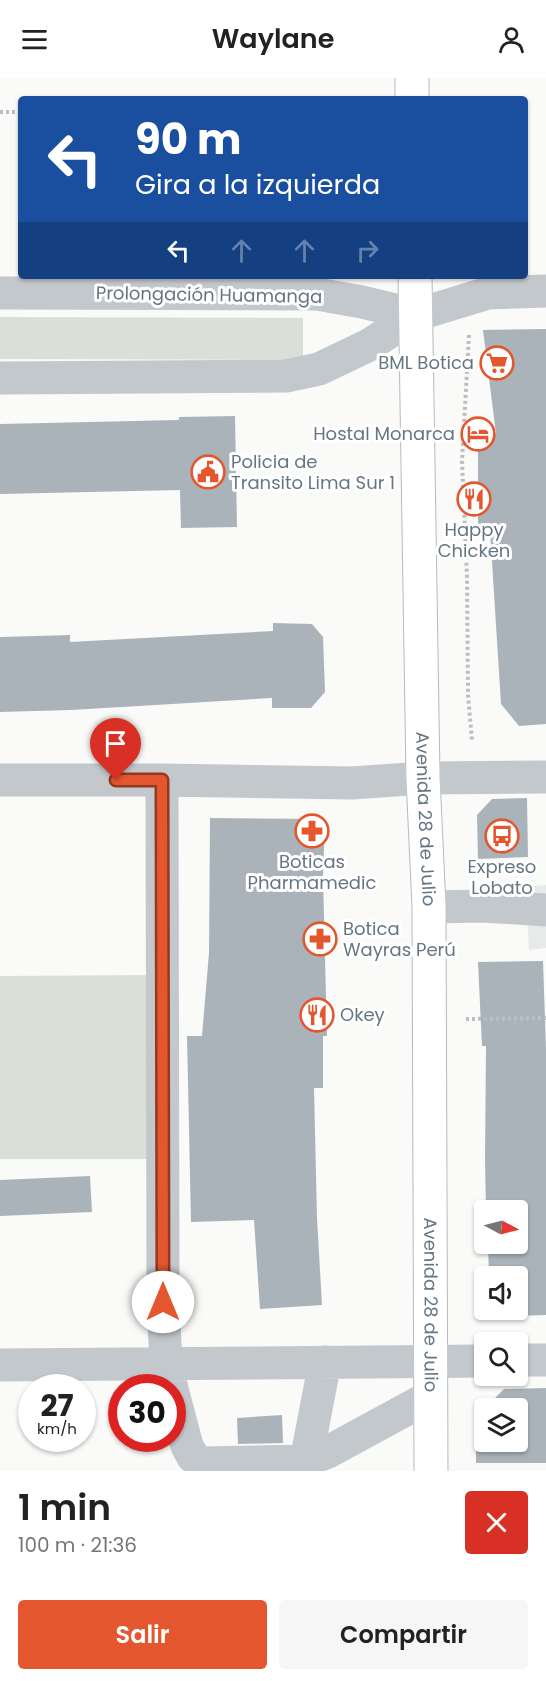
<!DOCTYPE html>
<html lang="es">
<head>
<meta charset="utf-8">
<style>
  body { margin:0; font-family:Poppins,sans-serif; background:#f6f6f6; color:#222; height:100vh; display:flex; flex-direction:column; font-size:22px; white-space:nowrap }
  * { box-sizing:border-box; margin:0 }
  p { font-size:20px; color:#767676 }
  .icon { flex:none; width:33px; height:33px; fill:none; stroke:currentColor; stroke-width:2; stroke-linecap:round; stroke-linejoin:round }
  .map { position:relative; height:1393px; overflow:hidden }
  .side { display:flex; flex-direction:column; background:#fff; flex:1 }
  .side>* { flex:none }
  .banner { position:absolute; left:18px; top:18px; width:510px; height:183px; border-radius:6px; box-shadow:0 2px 4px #0004; background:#1a4fa0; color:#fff; overflow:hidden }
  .needle { width:39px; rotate:97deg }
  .fabs { position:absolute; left:474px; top:1122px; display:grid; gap:12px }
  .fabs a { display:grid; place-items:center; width:54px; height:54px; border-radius:6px; background:#fff; box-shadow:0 2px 4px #0004; font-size:30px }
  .speed { position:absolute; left:18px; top:1296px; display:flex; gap:12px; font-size:30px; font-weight:700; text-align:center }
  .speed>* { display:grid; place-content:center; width:78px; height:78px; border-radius:50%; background:#fff; box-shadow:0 2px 4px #0004; line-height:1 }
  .speed small { font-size:15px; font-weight:400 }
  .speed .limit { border:9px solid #d22; background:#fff; color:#111 }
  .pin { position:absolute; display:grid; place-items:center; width:51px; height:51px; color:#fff; margin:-62px -26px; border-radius:50% 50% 50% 0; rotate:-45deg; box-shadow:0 0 6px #0007 }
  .pin .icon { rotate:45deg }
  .me { position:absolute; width:66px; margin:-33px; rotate:0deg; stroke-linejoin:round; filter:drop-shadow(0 0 4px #0008) }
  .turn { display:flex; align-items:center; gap:21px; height:126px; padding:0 18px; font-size:27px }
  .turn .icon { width:78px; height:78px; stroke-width:2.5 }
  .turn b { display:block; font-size:42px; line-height:51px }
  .lanes { display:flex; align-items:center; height:57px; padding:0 18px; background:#0003; justify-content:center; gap:30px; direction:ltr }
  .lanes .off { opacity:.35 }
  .round { display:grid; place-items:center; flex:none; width:63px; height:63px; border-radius:6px; background:#f6f6f6 }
  .headline { display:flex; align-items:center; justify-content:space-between; height:102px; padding:0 18px }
  h1 { font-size:36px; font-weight:600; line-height:45px }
  .primary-button { display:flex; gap:12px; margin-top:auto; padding:12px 18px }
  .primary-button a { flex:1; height:69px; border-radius:6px; background:#e4572e; color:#fff; font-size:24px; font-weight:600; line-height:69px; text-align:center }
  .primary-button a+a { background:#f6f6f6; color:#222 }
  header { display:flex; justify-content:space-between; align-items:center; height:78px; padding:0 18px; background:#fff; font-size:27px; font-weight:600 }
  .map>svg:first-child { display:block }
  .built { fill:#e8e9e9 }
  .green { fill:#dadfd7 }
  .building { fill:#aab3b9; fill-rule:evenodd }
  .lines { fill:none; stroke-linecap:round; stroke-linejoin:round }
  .major-casing { stroke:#b5babe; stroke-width:35 }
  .path { stroke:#bbbfc2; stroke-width:4; stroke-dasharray:3 3; stroke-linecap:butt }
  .minor { stroke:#c3c8cc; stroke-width:33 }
  .major { stroke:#fff; stroke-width:33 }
  .route-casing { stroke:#94391e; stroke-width:15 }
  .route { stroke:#e4572e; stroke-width:10 }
  .labels { text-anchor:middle; stroke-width:6; stroke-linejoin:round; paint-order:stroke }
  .street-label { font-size:18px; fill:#657683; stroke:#fff }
  .poi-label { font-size:18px; fill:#657683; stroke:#fff; text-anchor:start }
</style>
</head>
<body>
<header><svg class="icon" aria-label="menu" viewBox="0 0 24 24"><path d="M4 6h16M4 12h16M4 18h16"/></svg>Waylane<svg class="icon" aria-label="person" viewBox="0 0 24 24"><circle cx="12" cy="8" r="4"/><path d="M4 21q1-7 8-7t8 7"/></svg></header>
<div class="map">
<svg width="546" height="1393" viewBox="0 0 546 1393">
  <rect width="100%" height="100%" fill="#fafaf8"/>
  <path class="built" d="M546,807V870L529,872L525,809Z"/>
  <path class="green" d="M0,239L303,240V282L0,281Z
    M163,897L164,1081H0V898Z"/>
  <path class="building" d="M546,251V646L519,648L501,626L490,452H478V354L496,356L483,252Z
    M235,338L237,449L181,450L180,412L0,416V346L179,342V339Z
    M273,545L312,546L323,559L325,614L311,630H272V620L71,632L0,634V559L70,557V564L273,553Z
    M527,720L528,779L478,781L477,737L492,721Z
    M210,740L325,741L323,799L327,958H323V1010H314L317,1140L322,1227L260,1231L254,1142L191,1144L187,958H202L209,875Z
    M543,883L546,971V1237L514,1238L490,1233V1232H518V1198H489L488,1166H518V1132H486L485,1082L486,968H482L478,884Z
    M90,1098L92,1134L0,1138V1102Z
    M546,1310V1385H476V1339L504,1311ZM484,1330H518V1364H484Z
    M282,1337L283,1365L238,1366L237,1340Z"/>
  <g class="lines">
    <g class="major-casing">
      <g id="major">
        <path d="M412,0V21"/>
        <path id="s1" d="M415,198L423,700L429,829L431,1393"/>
      </g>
    </g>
    <path class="path" d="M0,34H21
      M469,257L462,383L467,499L468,617L472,663
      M466,941L546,940"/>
    <path class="minor" d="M0,215L317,216L362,224L416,237
      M0,300L286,298L319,291L369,267L416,237L488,215L546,213
      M0,702H162L352,705L423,700L546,699
      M162,702L163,1224L166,1286L172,1310
      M429,829L484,828L546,832
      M518,1282H546
      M0,1287L484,1283
      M172,1311L187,1368L193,1379L202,1385L306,1383L328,1374L431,1318
      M306,1393V1383L325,1284"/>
    <use href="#major" class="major"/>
  </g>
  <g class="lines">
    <g class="route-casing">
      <path id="route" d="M116,702H162L163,1224"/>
    </g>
    <use href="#route" class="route"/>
  </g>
  <defs>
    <g id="supermarket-ring" transform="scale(1.725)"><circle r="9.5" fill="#fff" stroke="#e4572e" stroke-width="1.5"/><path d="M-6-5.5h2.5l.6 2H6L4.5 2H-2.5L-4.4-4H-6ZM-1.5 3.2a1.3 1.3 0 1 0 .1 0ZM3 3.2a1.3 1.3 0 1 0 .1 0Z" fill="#e4572e"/></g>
    <g id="hotel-ring" transform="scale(1.725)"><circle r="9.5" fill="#fff" stroke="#e4572e" stroke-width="1.5"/><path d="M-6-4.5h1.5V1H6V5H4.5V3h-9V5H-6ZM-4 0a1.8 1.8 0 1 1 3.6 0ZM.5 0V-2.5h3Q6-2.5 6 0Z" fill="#e4572e"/></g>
    <g id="civic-ring" transform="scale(1.725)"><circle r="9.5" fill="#fff" stroke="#e4572e" stroke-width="1.5"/><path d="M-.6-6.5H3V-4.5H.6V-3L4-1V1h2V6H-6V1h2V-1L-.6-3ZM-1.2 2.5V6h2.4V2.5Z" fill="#e4572e"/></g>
    <g id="restaurant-ring" transform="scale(1.725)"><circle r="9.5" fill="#fff" stroke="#e4572e" stroke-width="1.5"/><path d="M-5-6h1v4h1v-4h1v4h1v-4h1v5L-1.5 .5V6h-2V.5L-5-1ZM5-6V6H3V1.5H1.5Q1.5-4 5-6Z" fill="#e4572e"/></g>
    <g id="pharmacy-ring" transform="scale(1.725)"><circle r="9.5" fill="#fff" stroke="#e4572e" stroke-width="1.5"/><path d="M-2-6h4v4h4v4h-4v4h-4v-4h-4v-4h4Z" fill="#e4572e"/></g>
    <g id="bus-ring" transform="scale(1.725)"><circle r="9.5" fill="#fff" stroke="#e4572e" stroke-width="1.5"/><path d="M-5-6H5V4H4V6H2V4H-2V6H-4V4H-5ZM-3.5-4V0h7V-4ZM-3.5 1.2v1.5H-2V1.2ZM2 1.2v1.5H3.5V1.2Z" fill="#e4572e"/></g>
  </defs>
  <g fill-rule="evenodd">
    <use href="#supermarket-ring" x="497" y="285"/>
    <use href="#hotel-ring" x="478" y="356"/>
    <use href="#civic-ring" x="208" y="394"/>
    <use href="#restaurant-ring" x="474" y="421"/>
    <use href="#pharmacy-ring" x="312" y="753"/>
    <use href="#bus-ring" x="502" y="758"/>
    <use href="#pharmacy-ring" x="320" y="861"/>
    <use href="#restaurant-ring" x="317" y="937"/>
  </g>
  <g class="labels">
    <g class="street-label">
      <text transform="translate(209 217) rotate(1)" y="6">Prolongación Huamanga</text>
      <text dy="6" stroke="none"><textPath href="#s1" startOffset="543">Avenida 28 de Julio</textPath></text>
      <text dy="6" stroke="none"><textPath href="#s1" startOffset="1029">Avenida 28 de Julio</textPath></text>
    </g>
    <g class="poi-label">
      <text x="474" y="291" text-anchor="end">BML Botica</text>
      <text x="455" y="362" text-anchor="end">Hostal Monarca</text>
      <text x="231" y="390">Policia de<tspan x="231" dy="21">Transito Lima Sur 1</tspan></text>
      <text x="474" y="458" text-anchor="middle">Happy<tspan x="474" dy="21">Chicken</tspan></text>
      <text x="312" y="790" text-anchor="middle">Boticas<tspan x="312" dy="21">Pharmamedic</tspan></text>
      <text x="502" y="795" text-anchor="middle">Expreso<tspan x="502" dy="21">Lobato</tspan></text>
      <text x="343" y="857">Botica<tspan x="343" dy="21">Wayras Perú</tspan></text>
      <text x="340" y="943">Okey</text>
    </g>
  </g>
</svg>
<div class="fabs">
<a><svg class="needle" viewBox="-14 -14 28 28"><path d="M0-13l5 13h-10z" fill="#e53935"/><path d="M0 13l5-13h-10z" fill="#767676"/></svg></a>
<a><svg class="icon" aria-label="sound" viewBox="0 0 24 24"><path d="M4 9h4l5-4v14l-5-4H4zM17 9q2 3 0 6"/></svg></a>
<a><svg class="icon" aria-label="search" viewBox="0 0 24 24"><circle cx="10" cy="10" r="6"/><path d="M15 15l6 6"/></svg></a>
<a><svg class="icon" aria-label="layers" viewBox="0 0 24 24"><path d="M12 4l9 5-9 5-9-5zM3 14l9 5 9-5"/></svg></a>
</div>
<div class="speed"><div>27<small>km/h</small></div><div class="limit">30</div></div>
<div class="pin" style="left:116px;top:702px;background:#d93025"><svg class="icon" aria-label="arrive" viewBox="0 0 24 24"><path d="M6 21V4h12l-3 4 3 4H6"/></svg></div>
<svg class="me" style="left:163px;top:1224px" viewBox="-20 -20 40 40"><circle r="19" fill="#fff"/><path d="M0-13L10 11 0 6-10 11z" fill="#e4572e"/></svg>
<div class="banner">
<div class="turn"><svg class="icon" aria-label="left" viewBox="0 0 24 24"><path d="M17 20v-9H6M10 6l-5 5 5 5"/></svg><div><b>90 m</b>Gira a la izquierda</div></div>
<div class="lanes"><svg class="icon" aria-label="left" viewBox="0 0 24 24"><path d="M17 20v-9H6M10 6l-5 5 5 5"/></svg><svg class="icon off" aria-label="ahead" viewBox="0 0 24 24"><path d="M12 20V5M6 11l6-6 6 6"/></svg><svg class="icon off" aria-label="ahead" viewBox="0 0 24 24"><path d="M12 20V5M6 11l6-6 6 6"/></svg><svg class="icon off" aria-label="right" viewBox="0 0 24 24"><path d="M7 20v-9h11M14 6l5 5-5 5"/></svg></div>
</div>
</div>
<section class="side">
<div class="headline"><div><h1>1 min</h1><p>100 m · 21:36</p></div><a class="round" style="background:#d93025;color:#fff"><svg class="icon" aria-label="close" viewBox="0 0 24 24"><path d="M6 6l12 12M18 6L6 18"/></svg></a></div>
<div class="primary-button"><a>Salir</a><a>Compartir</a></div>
</section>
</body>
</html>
